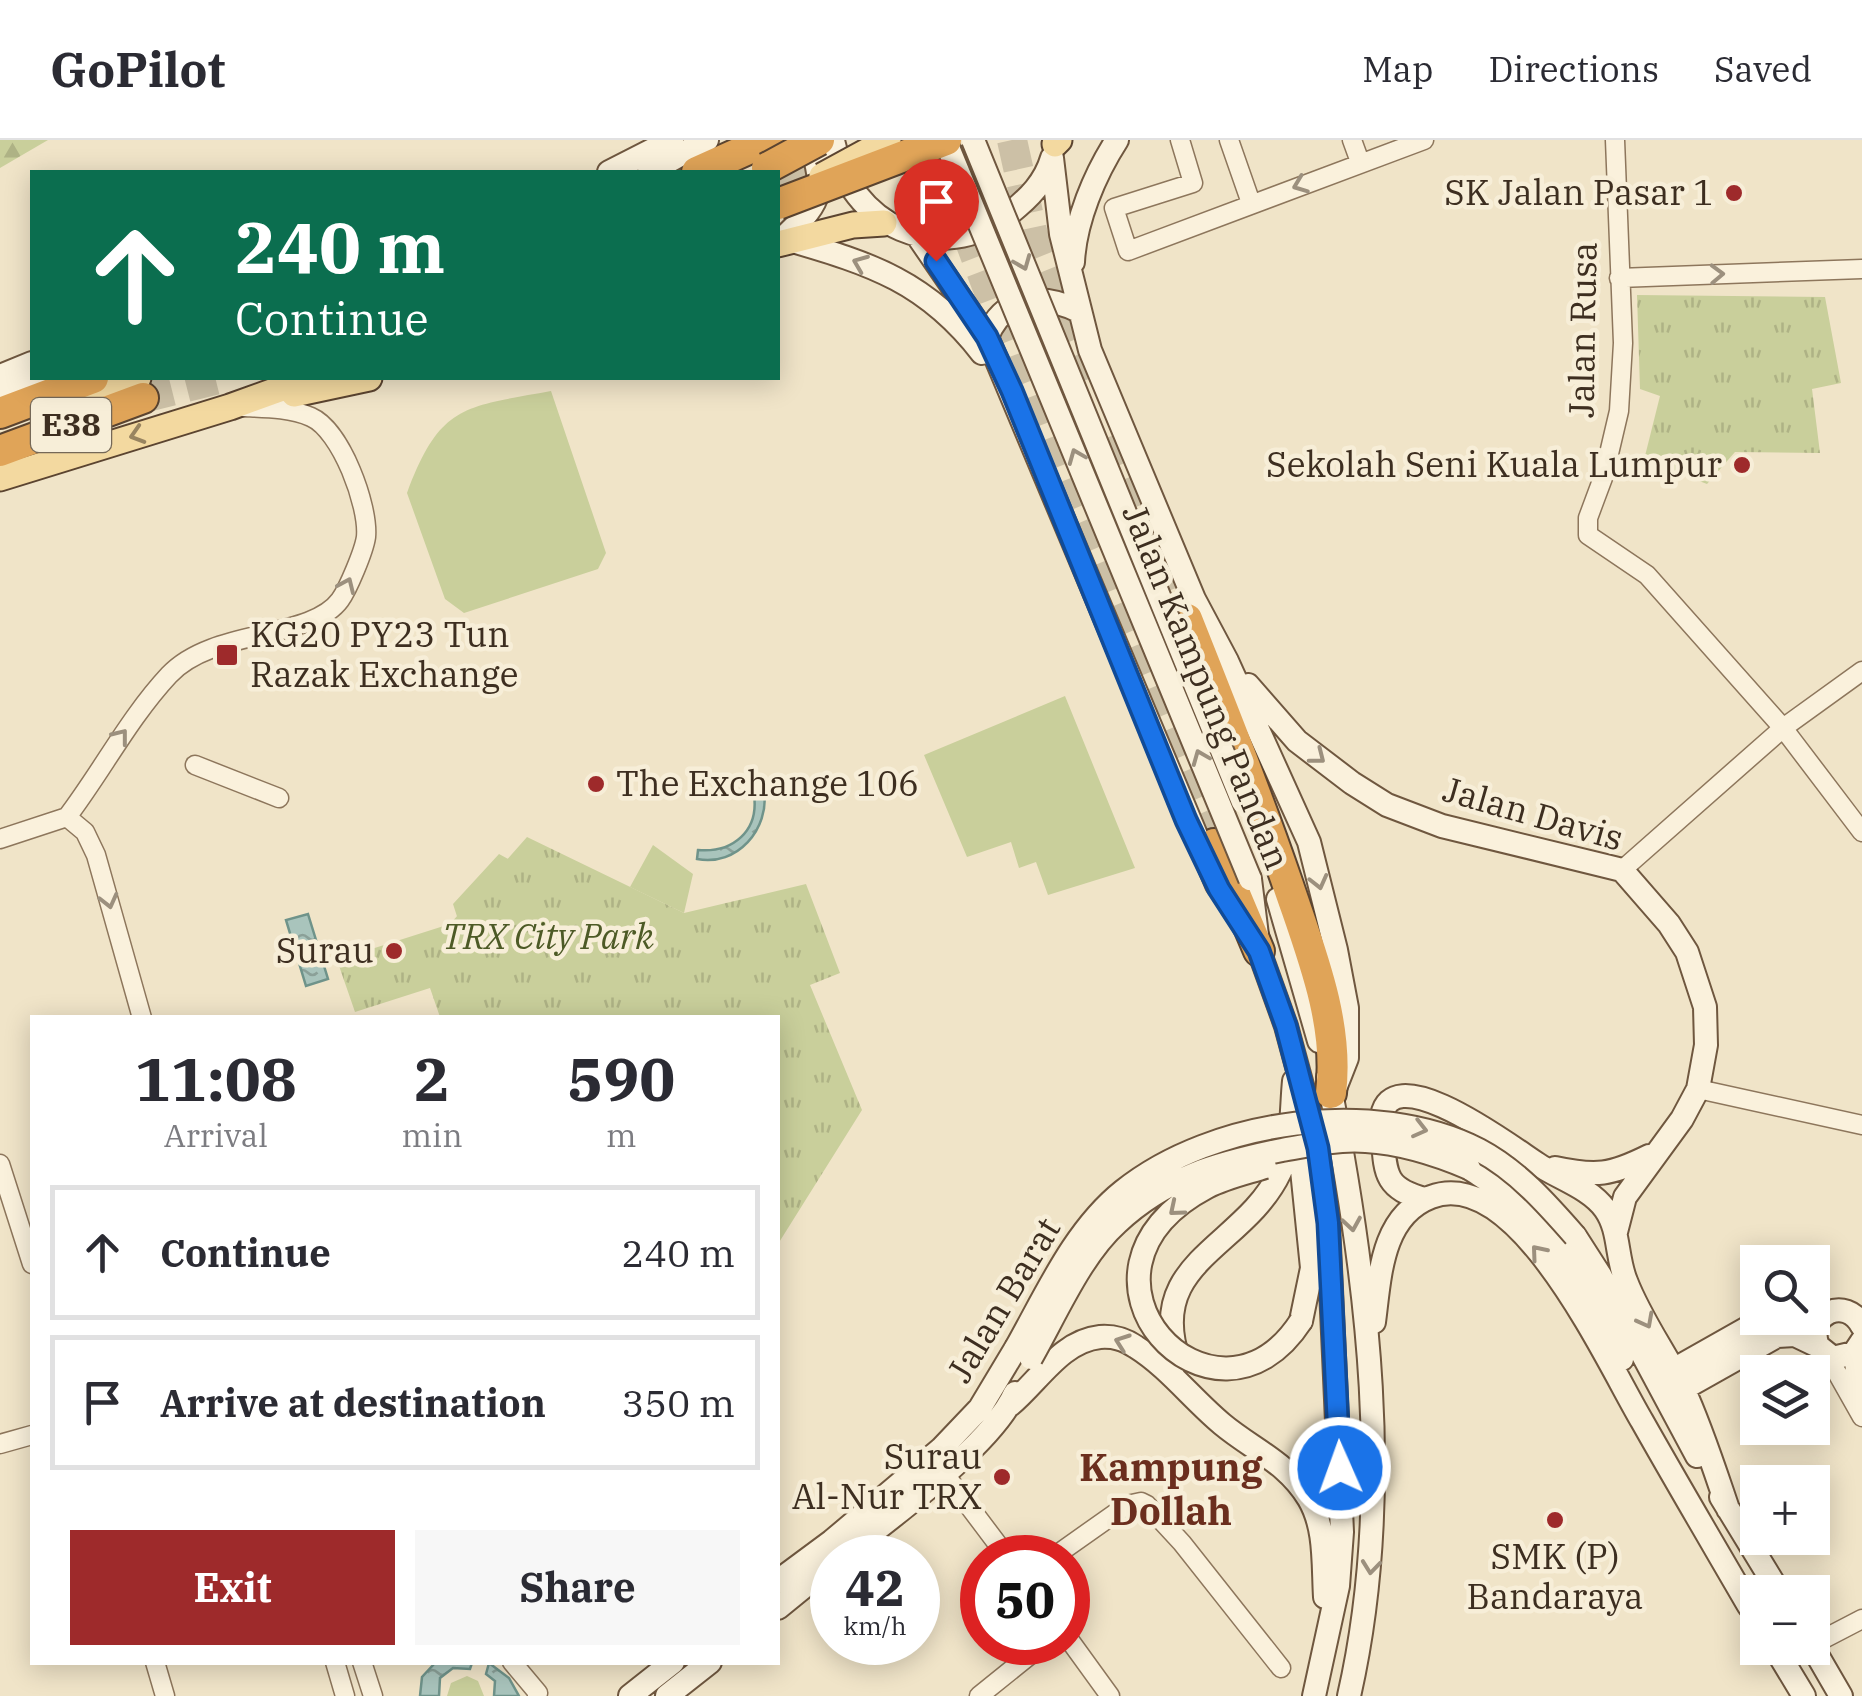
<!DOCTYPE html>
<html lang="en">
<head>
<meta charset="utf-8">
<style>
  body { margin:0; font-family:"IBM Plex Serif",serif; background:#f7f7f7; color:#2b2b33; height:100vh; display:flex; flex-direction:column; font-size:38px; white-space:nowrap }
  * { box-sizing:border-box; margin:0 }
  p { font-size:32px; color:#7c7c81 }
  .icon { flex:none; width:55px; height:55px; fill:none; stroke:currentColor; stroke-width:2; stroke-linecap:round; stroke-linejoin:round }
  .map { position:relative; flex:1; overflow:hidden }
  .details { position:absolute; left:30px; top:875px; width:750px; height:650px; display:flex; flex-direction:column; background:#fff; border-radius:0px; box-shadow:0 5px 25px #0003 }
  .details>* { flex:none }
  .guide { position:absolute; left:30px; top:30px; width:750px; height:210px; border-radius:0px; box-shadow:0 5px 25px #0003; background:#0b6e4f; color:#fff; overflow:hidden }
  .buttons { position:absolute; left:1740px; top:1105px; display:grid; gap:20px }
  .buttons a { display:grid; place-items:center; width:90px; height:90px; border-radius:0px; background:#fff; box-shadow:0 5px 25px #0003; font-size:50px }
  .speed { position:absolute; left:810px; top:1395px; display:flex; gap:20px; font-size:50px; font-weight:700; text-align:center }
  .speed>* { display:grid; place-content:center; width:130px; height:130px; border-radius:50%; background:#fff; box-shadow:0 5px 25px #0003; line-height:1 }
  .speed small { font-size:25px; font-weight:400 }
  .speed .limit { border:15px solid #d22; background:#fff; color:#111 }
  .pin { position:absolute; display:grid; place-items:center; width:85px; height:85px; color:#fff; margin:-102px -42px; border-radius:50% 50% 50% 0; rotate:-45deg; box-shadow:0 0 10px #0007 }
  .pin .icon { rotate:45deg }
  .me { position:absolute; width:110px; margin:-55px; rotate:358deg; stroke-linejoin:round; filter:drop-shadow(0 0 8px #0008) }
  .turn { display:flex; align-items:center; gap:35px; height:210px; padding:0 40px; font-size:45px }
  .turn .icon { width:130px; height:130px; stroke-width:2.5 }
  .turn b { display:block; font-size:70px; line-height:85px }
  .eta { display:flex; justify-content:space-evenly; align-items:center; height:170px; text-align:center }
  .eta b { font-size:60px; font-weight:700; line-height:70px }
  .action { display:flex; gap:20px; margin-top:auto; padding:20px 40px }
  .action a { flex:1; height:115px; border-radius:0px; background:#9e2a2b; color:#fff; font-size:40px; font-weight:700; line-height:115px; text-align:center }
  .action a+a { background:#f7f7f7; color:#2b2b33 }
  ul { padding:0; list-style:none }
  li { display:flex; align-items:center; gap:30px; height:135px; margin:0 20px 15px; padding:0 20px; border:5px solid #e1e1e2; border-radius:0px }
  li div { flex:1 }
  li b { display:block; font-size:38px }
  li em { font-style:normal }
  header { display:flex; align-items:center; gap:60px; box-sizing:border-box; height:140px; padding:0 50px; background:#fff; border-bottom:2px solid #e1e1e2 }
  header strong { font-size:48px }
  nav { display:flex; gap:55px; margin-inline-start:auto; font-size:35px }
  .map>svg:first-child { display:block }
  .green { fill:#c9cf9b }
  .forest { fill:url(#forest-firs) }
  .park { fill:url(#park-tufts) }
  .water { fill:url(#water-ripples); stroke:#6f938a; stroke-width:2.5 }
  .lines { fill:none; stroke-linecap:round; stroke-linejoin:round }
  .highway-tunnel { stroke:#ccc0a6; stroke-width:30; stroke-dasharray:30 15; stroke-linecap:butt }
  .street-casing { stroke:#8d765c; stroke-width:21 }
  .secondary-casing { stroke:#6f573f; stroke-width:26 }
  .primary-casing { stroke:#5b4430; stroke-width:29 }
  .highway-casing { stroke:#5b4430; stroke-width:34 }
  .street { stroke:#faf1dc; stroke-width:18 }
  .secondary { stroke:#faf1dc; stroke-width:22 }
  .primary { stroke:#f3d9a0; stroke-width:25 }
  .highway { stroke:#e0a458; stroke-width:30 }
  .secondary-bridge-casing { stroke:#6f573f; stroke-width:26; stroke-linecap:butt }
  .primary-bridge-casing { stroke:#5b4430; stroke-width:29; stroke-linecap:butt }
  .highway-bridge-casing { stroke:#5b4430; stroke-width:34; stroke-linecap:butt }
  .secondary-bridge { stroke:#faf1dc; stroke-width:22 }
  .primary-bridge { stroke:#f3d9a0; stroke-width:25 }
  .highway-bridge { stroke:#e0a458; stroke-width:30 }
  .oneway { stroke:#9c907e }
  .oneway2 { stroke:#988460 }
  .route-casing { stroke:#114b97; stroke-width:25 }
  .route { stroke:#1a73e8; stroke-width:18 }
  .poi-dot { fill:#9e2a2b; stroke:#f7eed8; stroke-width:4 }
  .labels { text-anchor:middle; stroke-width:9; stroke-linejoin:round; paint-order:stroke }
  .shield { fill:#f7eed8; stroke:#756857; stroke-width:2.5 }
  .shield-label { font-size:32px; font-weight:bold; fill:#3d2e20 }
  .poi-label { font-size:35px; fill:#3d2e20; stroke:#f7eed8; text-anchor:end }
  .street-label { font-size:35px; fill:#3d2e20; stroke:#f7eed8 }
  .park-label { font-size:35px; font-style:italic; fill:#4d5a26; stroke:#f7eed8 }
  .neighbourhood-label { font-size:38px; font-weight:bold; fill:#6b2e1e; stroke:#f7eed8 }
</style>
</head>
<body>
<header>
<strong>GoPilot</strong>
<nav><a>Map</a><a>Directions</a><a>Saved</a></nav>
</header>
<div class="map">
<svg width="1862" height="1556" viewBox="0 0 1862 1556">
  <defs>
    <pattern id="forest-firs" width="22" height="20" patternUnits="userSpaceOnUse" patternTransform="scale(2.5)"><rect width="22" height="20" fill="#c9cf9b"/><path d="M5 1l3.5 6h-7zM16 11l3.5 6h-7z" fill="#aeb285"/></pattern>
    <pattern id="park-tufts" width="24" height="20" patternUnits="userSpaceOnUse" patternTransform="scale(2.5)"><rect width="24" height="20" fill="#c9cf9b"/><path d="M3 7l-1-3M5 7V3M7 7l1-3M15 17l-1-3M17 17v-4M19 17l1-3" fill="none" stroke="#aeb285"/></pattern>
    <pattern id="water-ripples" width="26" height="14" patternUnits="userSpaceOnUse" patternTransform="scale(2.5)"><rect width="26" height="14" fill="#a9c4bc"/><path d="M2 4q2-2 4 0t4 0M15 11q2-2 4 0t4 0" fill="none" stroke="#8ba098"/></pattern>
  </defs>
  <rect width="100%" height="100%" fill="#f0e4c8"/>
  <path class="green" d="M551,251L606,413L598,429L464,473L445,459L407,353C440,264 464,267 551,251Z
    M1065,556L1135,728L1048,755L1036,722L1019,728L1011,702L967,717L924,615Z
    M653,705L693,734L684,773L630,747Z
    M499,714L527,729L463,795L453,764Z
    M467,1536L478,1541L484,1556H447L451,1543Z"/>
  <path class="forest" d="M0,0H48L0,28Z"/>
  <path class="park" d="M1637,155L1825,157L1841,243L1812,249L1820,313L1735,312L1707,344L1644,320L1660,256L1640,249Z
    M527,697L684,773L806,744L840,833L810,845L862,970L778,1104V878L440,877L430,848L355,872L337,820L450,784Z"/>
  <path class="water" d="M764,650C770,689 737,727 697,719L698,710C733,713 759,691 754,655Z
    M308,774L328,839L306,846L286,780Z
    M435,1523H472L470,1529L453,1528L440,1538L439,1556H420L422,1537Z
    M489,1523L509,1538L519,1556H494L495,1541L486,1534Z"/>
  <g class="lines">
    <path class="highway-tunnel" d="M1012,0L1033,95L1091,238
      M940,3L956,65L1070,364L1214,704
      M778,42L821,22L831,3
      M143,258L222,238
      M1114,295L1187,479"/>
    <g class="street-casing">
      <path id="street" d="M1180,0L1193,43L1114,68L1128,111L1424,0
        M1229,0L1251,63
        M1352,0L1360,22
        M1615,0L1623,203L1619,271L1604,335L1588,378V395L1647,435L1783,588L1862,692
        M1619,138L1862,129
        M195,625L279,658
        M67,677C102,631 129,578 169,535C213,488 311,500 340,460C348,449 364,411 366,397C369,366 341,290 311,277C290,268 265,268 243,267
        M67,677L85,692L96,715L142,878
        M0,699L67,677
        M1622,730L1783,588L1862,531
        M1698,949L1862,985
        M0,1024L32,1124
        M1854,1213L1856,1260
        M1827,1215L1862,1277
        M0,1304L32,1295
        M944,1333L1008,1418
        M1052,1418L1127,1365L1141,1362L1147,1365L1182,1403L1281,1528
        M1068,1498L1110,1556
        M1812,1505L1862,1479
        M155,1522L165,1556
        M335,1522L345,1556
        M362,1522L373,1556
        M512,1522L538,1553L537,1556
        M979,1556L1046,1502"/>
    </g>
    <g class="secondary-casing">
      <path id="secondary" d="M833,0C849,86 940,128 1010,73C1029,58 1045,42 1052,18
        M1052,18L1061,94L1090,210L1194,459L1227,521L1309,702L1336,810L1347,868V918L1336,946
        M609,32L672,0
        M649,32L707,0
        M917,95L987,197L1217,745
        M789,100C872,124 927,142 982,213
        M778,103C818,65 829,55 809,0
        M1073,122C1075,81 1095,34 1117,0
        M987,197C1004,155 1042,153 1079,171
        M0,236L32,223
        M0,254L43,238
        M1248,545L1297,601L1352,643L1387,665L1442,686L1622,730L1669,784L1687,812L1705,867L1706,905L1698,949L1682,979L1625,1057L1616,1092
        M1250,739L1259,811L1286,886L1319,1008L1328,1083L1342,1392L1338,1446L1314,1556
        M1278,759L1319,901
        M1328,937C1368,1139 1395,1354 1349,1556
        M1298,991L1312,1128L1301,1181
        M1469,1028C1495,1045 1522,1061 1543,1084C1578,1122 1599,1174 1622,1219
        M1555,1028C1596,1037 1611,1035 1649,1016
        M1425,1059C1387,1049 1385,1036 1383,999C1383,992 1381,983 1382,976C1392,916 1514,1009 1536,1023C1557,1038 1589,1047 1605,1069C1620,1090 1616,1117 1626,1141C1640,1178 1665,1212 1683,1248C1701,1287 1714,1328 1728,1369
        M1575,1096L1600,1135L1697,1316
        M1374,1182C1380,1137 1381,1076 1431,1057C1518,1024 1607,1222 1642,1281C1677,1343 1713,1404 1749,1466
        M1862,1186C1846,1155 1805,1174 1818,1206L1833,1218L1854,1213L1862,1201
        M1179,1221C1144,1121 1244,1108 1280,1032C1293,1005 1291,971 1294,941
        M1673,1230L1765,1178
        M1683,1249L1777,1196L1795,1195L1818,1206
        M1010,1265C1038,1242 1061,1201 1100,1197C1114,1196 1124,1199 1136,1207C1168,1227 1193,1260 1222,1284C1253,1310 1287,1322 1309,1359C1326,1388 1323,1424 1325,1457
        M1721,1357L1779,1452
        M840,1418C888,1379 991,1307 1015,1253
        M778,1441L832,1401L941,1309L980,1268L1016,1208
        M778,1468L832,1424
        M1812,1506L1841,1556
        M1775,1508L1804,1556
        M630,1556L673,1522
        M667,1556L710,1522"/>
    </g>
    <g class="primary-casing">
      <path id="primary" d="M1055,4L1059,0
        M778,104L853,85L884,83
        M294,254L369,238
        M70,259L138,238
        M0,338L230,267L310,238"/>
    </g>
    <g class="highway-casing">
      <path id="highway" d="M697,32L768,0
        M0,273L93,238
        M0,311L143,258
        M1187,479C1222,567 1257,655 1288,745C1310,810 1340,883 1331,953
        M1214,704L1259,811"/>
    </g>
    <use href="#street" class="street"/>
    <use href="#secondary" class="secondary"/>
    <use href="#primary" class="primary"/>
    <use href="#highway" class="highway"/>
    <g class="secondary-bridge-casing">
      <path id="secondary-bridge" d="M945,0L1250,739
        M973,0L1243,662
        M1265,1027C1246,1033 1224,1038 1207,1047C1043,1134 1215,1314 1301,1181
        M1016,1208C1046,1155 1074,1090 1123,1051C1213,979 1375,957 1479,1010C1517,1030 1547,1064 1575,1096
        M1031,1218C1055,1176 1081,1115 1117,1083C1166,1037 1219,1023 1282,1010C1310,1005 1337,999 1366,1001C1401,1003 1436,1014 1469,1028"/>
    </g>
    <g class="primary-bridge-casing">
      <path id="primary-bridge" d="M822,36L888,0"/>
    </g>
    <g class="highway-bridge-casing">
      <path id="highway-bridge" d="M767,28L819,0
        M778,64L946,0"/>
    </g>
    <use href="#secondary-bridge" class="secondary-bridge"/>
    <use href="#primary-bridge" class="primary-bridge"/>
    <use href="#highway-bridge" class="highway-bridge"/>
  </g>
  <defs><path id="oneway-chevron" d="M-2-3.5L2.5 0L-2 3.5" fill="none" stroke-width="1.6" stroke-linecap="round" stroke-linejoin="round" transform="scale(2.5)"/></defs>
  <g class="oneway">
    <use href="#oneway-chevron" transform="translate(1300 45) rotate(159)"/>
    <use href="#oneway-chevron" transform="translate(860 123) rotate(-158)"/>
    <use href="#oneway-chevron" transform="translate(1023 123) rotate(68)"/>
    <use href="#oneway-chevron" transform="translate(1717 134) rotate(-2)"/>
    <use href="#oneway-chevron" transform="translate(1076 316) rotate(-112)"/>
    <use href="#oneway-chevron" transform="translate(347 445) rotate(-66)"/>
    <use href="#oneway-chevron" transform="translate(121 596) rotate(-52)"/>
    <use href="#oneway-chevron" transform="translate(1200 617) rotate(-112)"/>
    <use href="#oneway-chevron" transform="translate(1318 617) rotate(38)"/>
    <use href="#oneway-chevron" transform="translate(1319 742) rotate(76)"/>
    <use href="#oneway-chevron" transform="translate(109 761) rotate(76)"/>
    <use href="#oneway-chevron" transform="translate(1420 989) rotate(14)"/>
    <use href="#oneway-chevron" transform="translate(1176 1069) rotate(140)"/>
    <use href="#oneway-chevron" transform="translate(1352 1084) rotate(81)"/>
    <use href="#oneway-chevron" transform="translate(1538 1112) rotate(-130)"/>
    <use href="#oneway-chevron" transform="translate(1646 1181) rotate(62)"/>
    <use href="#oneway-chevron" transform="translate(1122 1202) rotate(-160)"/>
    <use href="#oneway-chevron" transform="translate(1371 1427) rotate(96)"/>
  </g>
  <use class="oneway2" href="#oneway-chevron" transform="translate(137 295) rotate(163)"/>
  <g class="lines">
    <g class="route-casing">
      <path id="route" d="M936,121L987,197L1012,251L1186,680L1219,749L1259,811L1286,886L1318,1008L1328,1083L1340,1328"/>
    </g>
    <use href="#route" class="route"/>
  </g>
  <g class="poi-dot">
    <circle cx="1734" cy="53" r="10"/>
    <circle cx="1742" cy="325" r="10"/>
    <rect x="215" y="503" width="24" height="24" rx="5"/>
    <circle cx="596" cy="644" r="10"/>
    <circle cx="394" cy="811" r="10"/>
    <circle cx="1002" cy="1337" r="10"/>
    <circle cx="1555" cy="1380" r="10"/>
  </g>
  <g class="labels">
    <rect class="shield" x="31" y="258" width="80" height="54" rx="8"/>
    <g class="shield-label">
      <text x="71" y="296">E38</text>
    </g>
    <g class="poi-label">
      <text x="1714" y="65">SK Jalan Pasar 1</text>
      <text x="1722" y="337">Sekolah Seni Kuala Lumpur</text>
      <text x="250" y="507" text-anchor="start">KG20 PY23 Tun<tspan x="250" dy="40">Razak Exchange</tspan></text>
      <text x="616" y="656" text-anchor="start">The Exchange 106</text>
      <text x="374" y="823">Surau</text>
      <text x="982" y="1329">Surau<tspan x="982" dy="40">Al-Nur TRX</tspan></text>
      <text x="1555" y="1429" text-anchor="middle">SMK (P)<tspan x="1555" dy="40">Bandaraya</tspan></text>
    </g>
    <g class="street-label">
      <text transform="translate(1583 190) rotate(-89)" y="12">Jalan Rusa</text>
      <text transform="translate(1206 547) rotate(68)" y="12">Jalan Kampung Pandan</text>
      <text transform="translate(1533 674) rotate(16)" y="12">Jalan Davis</text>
      <text transform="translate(1004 1160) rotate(-59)" y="12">Jalan Barat</text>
    </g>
    <g class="park-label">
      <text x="548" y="809">TRX City Park</text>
    </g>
    <g class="neighbourhood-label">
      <text x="1171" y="1341">Kampung<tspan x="1171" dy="44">Dollah</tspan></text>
    </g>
  </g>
</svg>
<div class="buttons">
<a><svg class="icon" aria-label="search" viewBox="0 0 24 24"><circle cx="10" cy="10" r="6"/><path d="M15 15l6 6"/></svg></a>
<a><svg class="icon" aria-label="layers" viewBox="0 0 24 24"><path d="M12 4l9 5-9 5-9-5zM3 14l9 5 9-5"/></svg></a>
<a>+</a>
<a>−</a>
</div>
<div class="speed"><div>42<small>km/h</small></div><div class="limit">50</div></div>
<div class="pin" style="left:936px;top:121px;background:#d93025"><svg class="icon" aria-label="arrive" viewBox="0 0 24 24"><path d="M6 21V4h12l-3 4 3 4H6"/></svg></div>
<svg class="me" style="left:1340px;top:1328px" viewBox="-20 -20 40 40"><circle r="17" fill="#1a73e8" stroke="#fff" stroke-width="3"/><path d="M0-11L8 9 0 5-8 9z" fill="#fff"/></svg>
<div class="guide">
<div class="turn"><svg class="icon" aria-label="ahead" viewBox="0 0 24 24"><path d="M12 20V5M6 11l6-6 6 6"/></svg><div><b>240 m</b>Continue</div></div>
</div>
<section class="details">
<div class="eta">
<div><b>11:08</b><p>Arrival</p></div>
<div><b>2</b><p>min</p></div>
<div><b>590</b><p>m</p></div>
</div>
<ul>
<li><svg class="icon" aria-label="ahead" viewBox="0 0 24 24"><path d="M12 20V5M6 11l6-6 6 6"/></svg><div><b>Continue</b></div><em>240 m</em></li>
<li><svg class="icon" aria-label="arrive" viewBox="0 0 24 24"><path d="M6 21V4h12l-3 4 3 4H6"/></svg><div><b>Arrive at destination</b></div><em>350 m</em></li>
</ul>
<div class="action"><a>Exit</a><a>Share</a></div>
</section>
</div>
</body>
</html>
